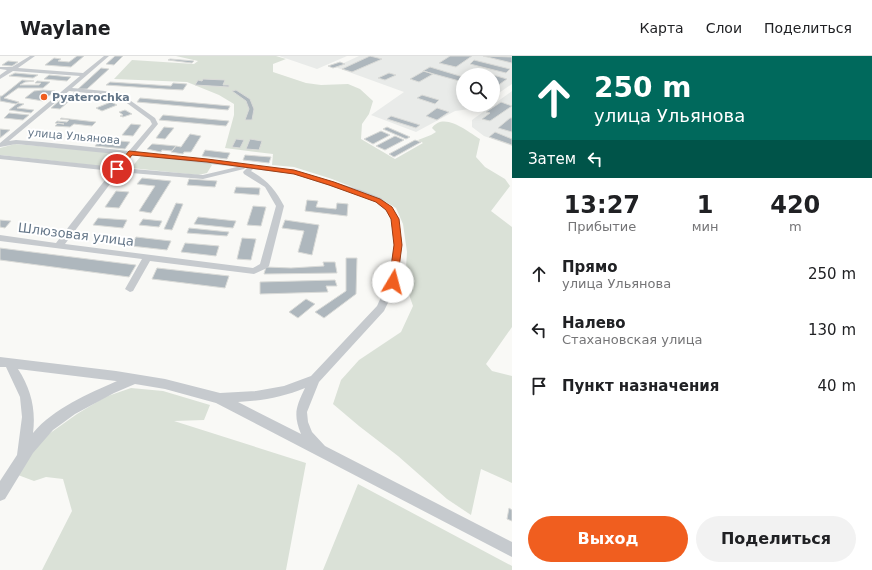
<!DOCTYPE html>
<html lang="ru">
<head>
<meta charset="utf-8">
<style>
  body { margin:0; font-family:"DejaVu Sans",sans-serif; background:#f2f2f2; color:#202124; height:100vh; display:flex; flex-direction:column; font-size:15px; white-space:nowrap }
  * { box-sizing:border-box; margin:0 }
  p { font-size:13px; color:#757577 }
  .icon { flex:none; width:22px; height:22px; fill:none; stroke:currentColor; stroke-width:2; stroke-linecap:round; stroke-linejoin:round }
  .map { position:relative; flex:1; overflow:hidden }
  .side { display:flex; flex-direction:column; background:#fff; width:360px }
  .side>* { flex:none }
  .guide { background:#00695c; color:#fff; overflow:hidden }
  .controls { position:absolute; left:456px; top:12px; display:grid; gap:8px }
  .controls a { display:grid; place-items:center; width:44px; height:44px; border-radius:50%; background:#fff; box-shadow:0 2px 10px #0003; font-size:20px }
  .pin { position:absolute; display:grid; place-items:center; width:34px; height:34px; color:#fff; margin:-17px; border:2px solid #fff; border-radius:50%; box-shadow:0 1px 4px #0007 }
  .me { position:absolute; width:44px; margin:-22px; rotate:8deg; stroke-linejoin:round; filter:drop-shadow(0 0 3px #0008) }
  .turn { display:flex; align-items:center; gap:14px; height:84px; padding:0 16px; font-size:18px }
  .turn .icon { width:52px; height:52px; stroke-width:2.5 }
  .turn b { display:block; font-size:28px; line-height:34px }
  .then { display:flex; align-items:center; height:38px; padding:0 16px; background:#0003; gap:8px; font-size:15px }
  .eta { display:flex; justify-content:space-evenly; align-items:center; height:68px; text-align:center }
  .eta b { font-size:24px; font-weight:700; line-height:28px }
  .button { display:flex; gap:8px; margin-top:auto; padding:8px 16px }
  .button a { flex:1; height:46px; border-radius:24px; background:#f05e1f; color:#fff; font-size:16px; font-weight:700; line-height:46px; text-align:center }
  .button a+a { background:#f2f2f2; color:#202124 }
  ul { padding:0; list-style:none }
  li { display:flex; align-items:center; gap:12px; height:56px; padding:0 16px }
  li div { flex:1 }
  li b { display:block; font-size:15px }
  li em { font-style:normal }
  header { display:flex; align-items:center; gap:24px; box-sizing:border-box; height:56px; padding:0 20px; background:#fff; border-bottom:1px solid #e0e0e0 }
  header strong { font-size:19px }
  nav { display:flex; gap:22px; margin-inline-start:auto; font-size:14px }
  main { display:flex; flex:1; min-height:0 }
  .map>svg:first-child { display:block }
  .built { fill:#e9ebe9 }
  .green { fill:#dae1d7; fill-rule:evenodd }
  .building { fill:#aeb7bd; stroke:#dadbd8 }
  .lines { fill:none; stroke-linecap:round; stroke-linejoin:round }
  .minor { fill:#c6cace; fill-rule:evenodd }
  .route { fill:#f05e1f; stroke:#9c3d14 }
  .poi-dot { fill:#f05e1f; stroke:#fff; stroke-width:1.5 }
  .labels { text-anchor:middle; stroke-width:4; stroke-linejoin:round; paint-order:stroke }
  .far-poi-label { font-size:11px; font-weight:bold; fill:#657789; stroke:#fff; text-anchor:start }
  .far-street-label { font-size:11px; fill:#657789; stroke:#fff }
  .street-label { font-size:13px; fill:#657789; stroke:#fff }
</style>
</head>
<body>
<header>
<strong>Waylane</strong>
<nav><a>Карта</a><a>Слои</a><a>Поделиться</a></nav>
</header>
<main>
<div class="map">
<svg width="512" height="514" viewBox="0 0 512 514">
  <rect width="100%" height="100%" fill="#f9f9f6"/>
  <path class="built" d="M279,0H347L317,13Z
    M359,0H509L512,1V28L493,41V19H463V49H482L478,52L455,55L416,76L371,59L404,36L335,11Z
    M512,35V90L484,80L472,71V64Z"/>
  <path class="green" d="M176,0H276L286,3L273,8V16L306,27L321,29L348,28L360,33L373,45L369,58L362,68L361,83L395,103L423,87L418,84L431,79L436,76L432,72C444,55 468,76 480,83L476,101L485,111L505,123L510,130L491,155L512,171V271L486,308L492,315L512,320V427L481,413L471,459L447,443L398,400L359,370L333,348L341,324L359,304L401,276L413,250L405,227L407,196L403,168L396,152L377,141L332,123L294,111L272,109L273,98L225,92L234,59V48L219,39L187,26L114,23L132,4L194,8L198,5ZM203,23L225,24L223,29H229V31L196,29L198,24L202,25Z
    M15,88L120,97L108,111L0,99V92Z
    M141,100L208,106L212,109L207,117L198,119L131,112Z
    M131,332L163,335L210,349L204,364L174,365L306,407L286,514H42L72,455L63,423L46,421L34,425L18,419L35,392L46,380L77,358L105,341Z
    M358,428L512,510V514H323Z"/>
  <path class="building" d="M77,0H84L71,11L45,9L54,2L61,3L58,5L69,6Z
    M115,0H123L114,9L106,8Z
    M370,0L382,3L352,16L342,13Z
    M450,0H472L456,11L439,7Z
    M483,0L512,1V7Z
    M170,3L194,5L192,7L168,4Z
    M474,4L510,13L506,17L470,8Z
    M8,5L18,6L12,10L2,9Z
    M340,6L345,8L333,12L328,10Z
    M430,11L463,21V26L423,15Z
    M101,12L109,13L87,33H78Z
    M424,15L433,18L419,26L410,23Z
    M15,17L38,19L33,22L9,20Z
    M389,17L396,19L385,24L378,22Z
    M486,17L507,23L493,33V19H483Z
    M49,19L71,21L67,25L44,23Z
    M203,23L225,24L223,29H229V31L195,29L198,24L202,25Z
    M22,24L34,25L25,26L20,29H39L41,27H35L37,25L50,26L43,32H18L4,42L19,46L16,48L0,45V40H2Z
    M110,26L171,30L173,27L187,28L183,34L165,33L106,29Z
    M43,34L55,35L43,45L25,42L34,35Z
    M236,34L250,43L254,53L252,64H245L249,53L246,45L232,35Z
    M73,37L94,39L90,43L74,41L60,53L51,52L67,38L71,39Z
    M422,39L439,44L435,48L417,42Z
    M140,42L230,50L228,54L137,46Z
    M111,46L117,49L102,55L96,52Z
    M501,46L512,50L490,65L482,63L490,57L486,56Z
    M18,47L24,48L17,52L34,54L31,57L9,54Z
    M437,52L449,56L437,64L426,60Z
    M125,54L132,58L123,61L120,60L123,59L119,56Z
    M9,57L29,59L23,64L4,62Z
    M163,59L229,65L226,70L159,64Z
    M391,60L420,69L416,72L387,63Z
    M61,62L96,66L92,70L74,68L70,71L55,70L58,67L64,68L55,67L57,65L67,66L69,64L60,63Z
    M510,62H512V76L498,72Z
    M131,68L141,69L133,80L122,79Z
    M164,71L174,72L165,83L156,82Z
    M387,71L410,81L406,83L383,73Z
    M0,73L10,74L0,82Z
    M381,75L390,79L373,88L364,83Z
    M495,76L512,83V89L489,81Z
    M190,78L201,80L191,96H184L183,98L171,96L176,90L181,91Z
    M395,80L404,84L385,94L376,90Z
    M101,83L130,86L125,93L95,90Z
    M236,83L244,84L240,92L232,91Z
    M250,83L262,85L259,94L246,93Z
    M415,84L421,86L394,101L389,98Z
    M152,88H154L176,90L172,95L162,94L161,96L147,93Z
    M205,94L230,97L227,103L202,100Z
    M245,99L271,101L269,107L243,104Z
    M142,122L171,125L151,157L139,155L155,130L137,128Z
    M189,123L217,125L215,131L187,129Z
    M236,131L260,132L259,139L234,137Z
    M116,135L129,136L119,152L105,151Z
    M307,144L318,145L316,151L336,153L337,147L348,148L347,160L305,155Z
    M176,147L183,148L172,174L164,173Z
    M253,150L266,151L261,170L247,169Z
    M198,161L236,165L233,172L194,168Z
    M98,162L127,164L123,172L93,169Z
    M143,163L162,165L159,171L139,169Z
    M0,164L11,165L5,172L0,171Z
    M285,164L319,169L312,199L298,196L304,175L282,172Z
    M189,172L229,176L227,180L187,177Z
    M136,181L171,185L167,194L131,190Z
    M242,182L256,183L251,204L237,203Z
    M185,187L219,190L216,200L181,196Z
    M0,192L136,209L129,221L0,204Z
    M346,202H357L356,238L324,262L315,256L346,235Z
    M323,206H335L337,217L264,218L266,211L291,212L324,210Z
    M157,212L229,220L225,232L152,223Z
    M335,224L337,230H326L328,236L260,238V226Z
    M306,243L315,248L298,262L289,256Z
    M509,452L512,454V465L507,463Z"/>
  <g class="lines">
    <path class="minor" d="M30,0H35L18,12L83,17L104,0H109L72,32L105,35L124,40L155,62L158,68L135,96L294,114L361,134L381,142L393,153L399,163L402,189L398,226L384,255L319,326L307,356L308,366L312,376L325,390L512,486V501L216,347L165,333L135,328L114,337L75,358L53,374L33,397L5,443L0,445V425L17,399L22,361L20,341L6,311H0V301L116,315L165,323L220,337L256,335L284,330L311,320L377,250L388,226L394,189L391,163L386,154L375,146L355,138L293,118L253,113L251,115C267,124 276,134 284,150L269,210L267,212L254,218L150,205L133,235L130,236L125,233L142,203L0,185V179L56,187L112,115L0,103V99L115,111L126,99L16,88L0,91V87L80,20L13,15L0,23V19L7,14L0,13V11H12ZM69,35L105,39L120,42L150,64L152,68L129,95L42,86L16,84L9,85ZM132,99L237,111L203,119L122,112ZM245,112H247L243,116L244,118L265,131L276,150L260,208L253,212L65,188L119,116L203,123L244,113ZM18,313L116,325H117C88,338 54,352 33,377C36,353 31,333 18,313ZM305,332C296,351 293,358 301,378L238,346C262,345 283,341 305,332Z"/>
  </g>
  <path class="route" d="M129,95L207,103L294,114L334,126L380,143L392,151L399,163L402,189L397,226L393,229L389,226L394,189L391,163L386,154L376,146L329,129L294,118L207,106L132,99L119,115H115V112Z"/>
  <circle class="poi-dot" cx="44" cy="41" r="4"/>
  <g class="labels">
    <g class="far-poi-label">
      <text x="52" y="45">Pyaterochka</text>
    </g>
    <g class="far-street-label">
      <text transform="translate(74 80) rotate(5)" y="4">улица Ульянова</text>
    </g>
    <g class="street-label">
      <text transform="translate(76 178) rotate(7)" y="5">Шлюзовая улица</text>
    </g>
  </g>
</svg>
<div class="controls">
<a><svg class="icon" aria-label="search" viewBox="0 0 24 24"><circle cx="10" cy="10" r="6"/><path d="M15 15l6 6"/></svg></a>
</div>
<div class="pin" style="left:117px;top:113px;background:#d93025"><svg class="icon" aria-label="arrive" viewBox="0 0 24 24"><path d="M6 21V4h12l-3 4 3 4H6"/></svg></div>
<svg class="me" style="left:393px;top:226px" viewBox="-20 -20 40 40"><circle r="19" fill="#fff"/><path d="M0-13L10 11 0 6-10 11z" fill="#f05e1f"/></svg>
</div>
<section class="side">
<div class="guide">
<div class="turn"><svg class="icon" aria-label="ahead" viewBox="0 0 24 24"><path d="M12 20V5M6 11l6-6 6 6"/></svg><div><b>250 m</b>улица Ульянова</div></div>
<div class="then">Затем<svg class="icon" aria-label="left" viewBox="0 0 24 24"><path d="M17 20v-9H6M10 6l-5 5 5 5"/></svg></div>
</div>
<div class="eta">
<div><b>13:27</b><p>Прибытие</p></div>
<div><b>1</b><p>мин</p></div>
<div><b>420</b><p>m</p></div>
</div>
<ul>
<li><svg class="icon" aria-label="ahead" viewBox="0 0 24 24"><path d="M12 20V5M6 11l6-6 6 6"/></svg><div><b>Прямо</b><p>улица Ульянова</p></div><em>250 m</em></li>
<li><svg class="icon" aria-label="left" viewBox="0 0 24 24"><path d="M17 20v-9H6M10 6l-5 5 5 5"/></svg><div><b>Налево</b><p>Стахановская улица</p></div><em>130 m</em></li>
<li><svg class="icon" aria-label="arrive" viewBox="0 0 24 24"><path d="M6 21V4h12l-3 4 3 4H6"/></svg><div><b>Пункт назначения</b></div><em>40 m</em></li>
</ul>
<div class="button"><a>Выход</a><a>Поделиться</a></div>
</section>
</main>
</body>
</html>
